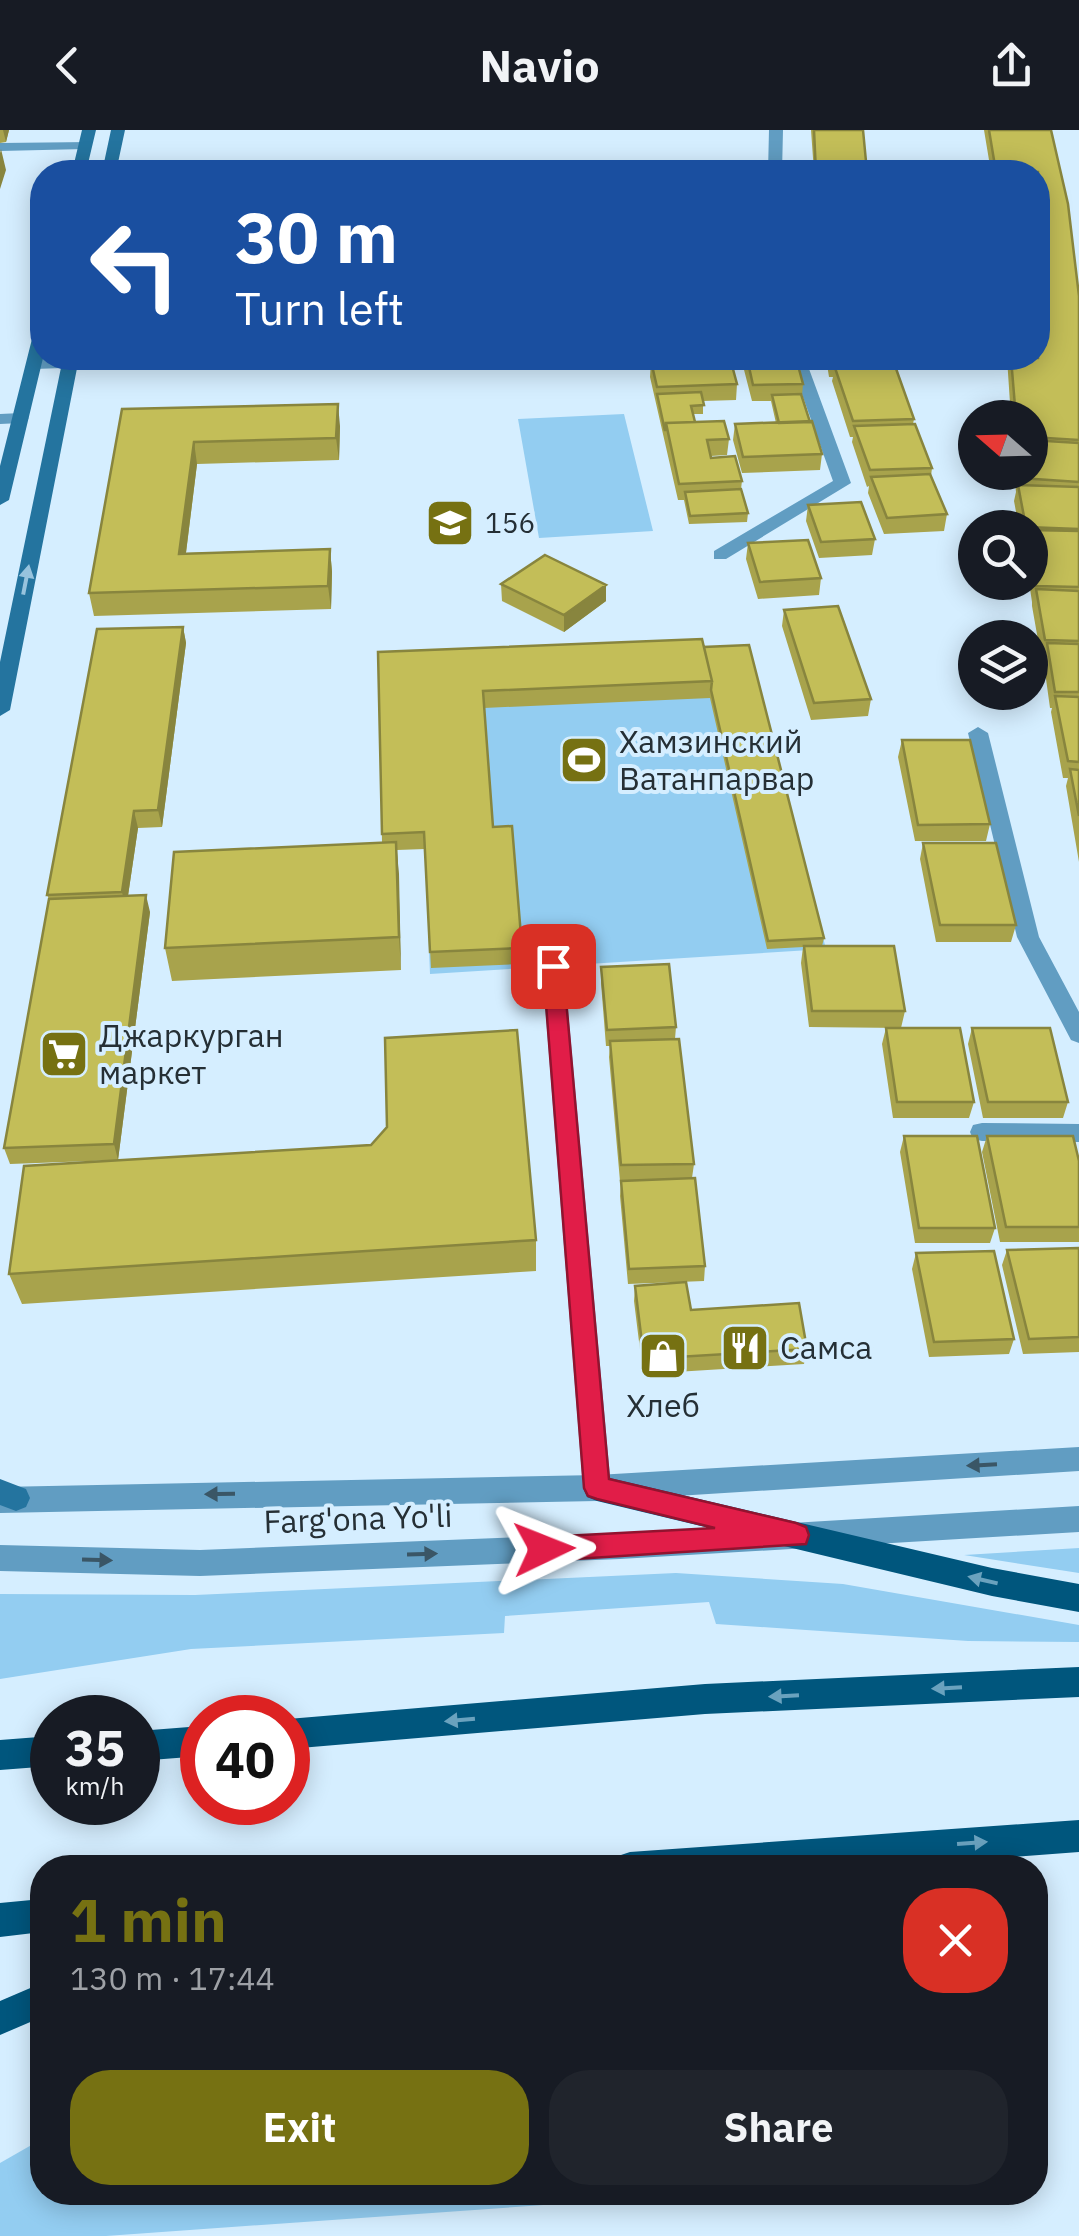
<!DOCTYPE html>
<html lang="en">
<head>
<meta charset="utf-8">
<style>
  body { margin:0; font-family:"IBM Plex Sans",sans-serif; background:#20242c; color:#f1f3f6; height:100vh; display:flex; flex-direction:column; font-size:38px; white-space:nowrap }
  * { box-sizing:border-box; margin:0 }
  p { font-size:32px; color:#9ea1a6 }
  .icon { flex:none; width:55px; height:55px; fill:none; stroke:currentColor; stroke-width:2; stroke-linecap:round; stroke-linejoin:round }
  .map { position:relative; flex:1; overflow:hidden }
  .sheet { position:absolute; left:30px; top:1725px; width:1018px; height:350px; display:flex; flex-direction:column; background:#171b24; border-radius:40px; box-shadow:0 5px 25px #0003 }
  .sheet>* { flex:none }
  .top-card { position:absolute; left:30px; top:30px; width:1020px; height:210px; border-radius:40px; box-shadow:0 5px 25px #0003; background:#1a4fa0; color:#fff; overflow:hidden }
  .needle { width:65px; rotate:290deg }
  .tools { position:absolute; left:958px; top:270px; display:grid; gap:20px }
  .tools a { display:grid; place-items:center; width:90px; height:90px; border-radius:50%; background:#171b24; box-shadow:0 5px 25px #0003; font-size:50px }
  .speed { position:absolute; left:30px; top:1565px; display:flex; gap:20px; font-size:50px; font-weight:700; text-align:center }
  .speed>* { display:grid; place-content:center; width:130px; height:130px; border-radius:50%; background:#171b24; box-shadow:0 5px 25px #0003; line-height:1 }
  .speed small { font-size:25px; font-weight:400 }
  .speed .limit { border:15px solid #d22; background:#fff; color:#111 }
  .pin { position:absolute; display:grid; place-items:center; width:85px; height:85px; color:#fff; margin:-42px; border-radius:20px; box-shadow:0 5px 15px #0006 }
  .me { position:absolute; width:110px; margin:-55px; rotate:88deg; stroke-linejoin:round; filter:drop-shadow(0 0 8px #0008) }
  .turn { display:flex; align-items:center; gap:35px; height:210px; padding:0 40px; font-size:45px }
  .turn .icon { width:130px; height:130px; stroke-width:2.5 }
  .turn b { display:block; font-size:70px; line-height:85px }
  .round { display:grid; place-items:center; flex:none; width:105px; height:105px; border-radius:40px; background:#20242c }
  .headline { display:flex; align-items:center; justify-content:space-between; height:170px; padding:0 40px }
  h1 { font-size:60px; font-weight:700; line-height:75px; color:#767112 }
  .button { display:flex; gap:20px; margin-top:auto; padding:20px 40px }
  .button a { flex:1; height:115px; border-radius:40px; background:#767112; color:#fff; font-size:40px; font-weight:700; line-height:115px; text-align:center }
  .button a+a { background:#20242c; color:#f1f3f6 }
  header { display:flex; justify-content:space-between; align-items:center; height:130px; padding:0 40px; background:#171b24; font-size:45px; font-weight:700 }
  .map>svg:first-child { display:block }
  .green { fill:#93cdf1 }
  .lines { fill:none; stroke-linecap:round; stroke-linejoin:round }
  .service { fill:#619dc2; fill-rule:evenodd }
  .minor { fill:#619dc2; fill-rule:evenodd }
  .tertiary { fill:#619dc2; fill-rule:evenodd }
  .secondary { fill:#24749f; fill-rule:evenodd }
  .primary { fill:#00567d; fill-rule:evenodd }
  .wall { fill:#a8a34c }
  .shaded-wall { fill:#88853e }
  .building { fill:#c3be58; stroke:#88853e; stroke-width:2.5 }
  .oneway { fill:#97c3dd }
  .oneway2 { fill:#3a5666 }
  .oneway3 { fill:#6aa2be }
  .route { fill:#e11d48; stroke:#92132f; stroke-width:2.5 }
  .labels { text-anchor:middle; stroke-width:8; stroke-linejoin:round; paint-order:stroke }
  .far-poi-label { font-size:28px; fill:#252f35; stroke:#d5eeff; text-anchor:start }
  .poi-label { font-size:32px; fill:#252f35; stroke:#d5eeff; text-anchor:start }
  .street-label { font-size:32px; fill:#252f35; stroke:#d5eeff }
</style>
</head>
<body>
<header><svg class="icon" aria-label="back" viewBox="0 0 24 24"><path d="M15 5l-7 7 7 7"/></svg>Navio<svg class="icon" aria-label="share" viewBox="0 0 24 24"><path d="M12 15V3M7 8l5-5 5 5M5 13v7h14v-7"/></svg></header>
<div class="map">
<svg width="1079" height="2106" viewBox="0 0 1079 2106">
  <rect width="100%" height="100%" fill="#d5eeff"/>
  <path class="green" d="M624,284L653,401L539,408L518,289Z
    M749,521L826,819L430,844L425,717L388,545Z
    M1079,1418V1443L964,1425Z
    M676,1443L843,1454L1079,1495V1512L968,1511L716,1494L709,1472L505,1486L504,1503L191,1519L0,1549V1464L195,1465Z
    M42,2009V2062L713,2063L106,2106H0V2033Z"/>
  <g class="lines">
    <path class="service" d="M90,12L92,15L85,19L0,21V13Z
      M978,597L988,603L1039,807L1079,882V913L1071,910L1017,807L968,603Z
      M553,828L564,836L611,1358L607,1367L597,1371L587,1367L583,1358L542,836Z
      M982,993L1079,994V1012L982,1011L973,1009L970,1002L973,995Z"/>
    <path class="minor" d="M769,0H783L782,42H768Z
      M82,228H207L199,233L35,239L27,234L35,229Z
      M789,228H805L851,353L726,429H714V421L833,351Z
      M0,284L21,283L29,288L21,293L0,294Z"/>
    <path class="tertiary" d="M1079,1317V1341L597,1371L0,1383V1357L597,1345Z
      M1079,1376V1402L620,1429L200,1446L0,1441V1415L200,1420L620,1403Z"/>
    <path class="secondary" d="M82,0H96L86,42H72Z
      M111,0H125L116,42H102Z
      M42,196L43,228L9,370L0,375V336L34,201Z
      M63,228H79L10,580L0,586V532Z
      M0,1349L26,1359L30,1368L26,1377L16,1381L0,1375Z"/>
    <path class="primary" d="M597,1345L992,1438L1079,1454V1482L992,1466L597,1371L587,1367L583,1358L587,1349Z
      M1079,1537V1567L705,1584L288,1619V1589L705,1554Z
      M202,1596V1626L138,1631V1601Z
      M52,1606V1636L0,1640V1610Z
      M1079,1690V1722L864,1738H614L618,1726L630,1722Z
      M42,1769V1802L0,1807V1773Z
      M42,1853V1887L0,1905V1871Z"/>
  </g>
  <path class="wall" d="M0,0H9L6,12L0,13Z
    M811,0H863L867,42H814Z
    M984,0H1051L1079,166V732L1066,656L1068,648H1063L1051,582L1052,578H1050L1043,527H1041L1032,476V472L1029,452H1030V398H1019L1014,371L1016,362L1014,342H1030V288H1011L1007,228H1038V42H991Z
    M743,228H796L803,254L802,266L810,292L822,324L820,340L742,343L733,310L735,294L776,293L771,271H752L742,232Z
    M826,228H883L884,234L914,289L913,294L932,338L931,346L947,384L944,401L884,404L868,363L869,356L867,357L852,312L853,307H850L832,251L833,247H829Z
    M651,231L737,254L736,270L703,271V284H693L695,292L729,309L727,325L711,326L742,351L741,359L748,383L747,392L689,394L684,370H678L650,247Z
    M122,279L340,296L339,330L197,334L186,423L330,419L332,442L331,479L94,486L89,463Z
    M808,375L875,409L872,425L819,428L806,391Z
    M748,413L821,448L819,465L758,469L746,429Z
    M501,454L606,455V471L564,502L502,471Z
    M784,480L871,569L868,586L811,590L782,496Z
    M183,497L186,513L162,697L138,698L128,766L150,782L118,1030L10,1034L4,1018L49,769L47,765Z
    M704,517L824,808L822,816L905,881L901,898L809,897L801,833L803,817L767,819L710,568L484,578L493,697L522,818V834L431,838L425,719L397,720L401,840L172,851L165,818L382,712L378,522Z
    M902,610L990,694L986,711H915L898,627Z
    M923,713L1016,795L1011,812H936L920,729Z
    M601,837L676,897L675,909L694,1034L692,1048L705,1136L704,1151L628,1154L620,1066L621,1051H620L609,927L610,916H606L601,853Z
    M886,898L974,972L969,988H893L882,914Z
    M972,898L1068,972L1063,988H983L968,914Z
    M904,1006L995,1098L990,1113H915L900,1022Z
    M987,1006L1079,1031V1112H1000L982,1022Z
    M371,1015L536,1110V1141L22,1174L9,1144Z
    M1079,1118V1222L1023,1224L1002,1135L1007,1120Z
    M916,1123L1014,1209L1009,1224L929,1227L912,1139Z
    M635,1156L691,1180L807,1219L804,1234L643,1244L634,1171Z"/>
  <path class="shaded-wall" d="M3,0H9L6,12Z
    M1,19L6,40L0,59V23Z
    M338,274L340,296L339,330L336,308Z
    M194,312L197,334L183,446L179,424Z
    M330,419L332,442L331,479L328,456Z
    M606,455V471L564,502V485Z
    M183,497L186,513L162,697L158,680Z
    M134,681L138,698L126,779L122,762Z
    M396,712L399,744L401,840L399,807Z
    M146,765L150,782L118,1030L114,1014Z"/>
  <path class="building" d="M814,0H863L867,42H816Z
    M989,0H1051L1068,74L1079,166V310L1030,307V288H1016L1011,228H1038V42H996Z
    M730,228L737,254L657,257L651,231Z
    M747,228H796L803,254L753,255Z
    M830,228H883L884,232L831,231Z
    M894,233L914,289L853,291L834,235Z
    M701,262L704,275L691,276L695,292L666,293L665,301L657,264Z
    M801,264L810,292L779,293L772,265Z
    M338,274L336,308L194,312L179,424L330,419L328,456L89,463L122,279Z
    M724,291L729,309L707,310L711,328L735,326L742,351L679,354L666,293Z
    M812,291L822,324L743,327L735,294Z
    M915,294L932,338L870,340L854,296Z
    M1030,310L1079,313V352L1020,348V342H1030Z
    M930,344L947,384L887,388L871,347Z
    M1018,355L1079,357V399L1026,397Z
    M741,359L748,383L690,386L685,362Z
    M861,372L875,409L821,412L808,375Z
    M1030,400L1079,401V457L1036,456L1030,421Z
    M808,410L821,448L760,452L748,413Z
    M545,425L606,455L564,485L501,454Z
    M1036,459L1079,461V511L1045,510Z
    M838,476L871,569L814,573L784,480Z
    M183,497L158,680L134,681L122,762L47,765L97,499Z
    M702,509L712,551L483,561L493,697L512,696L522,818L430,822L424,702L382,704L378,522Z
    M1047,513L1079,514V562H1055Z
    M749,515L824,808L768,811L711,560L712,551L704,517Z
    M1055,566L1079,567V632L1068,631Z
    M902,610H970L990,694L918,695Z
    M1070,639L1079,640V686Z
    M396,712L399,807L165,818L174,722Z
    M923,713H996L1016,795H940Z
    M146,765L114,1014L4,1018L49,769Z
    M804,816H894L905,881H812Z
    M669,834L676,897L607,900L601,837Z
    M886,898H960L974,972H897Z
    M972,898H1050L1068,972H988Z
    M517,900L536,1110L9,1144L24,1036L371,1015L387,997L385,908Z
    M679,909L694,1034L621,1035L610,911Z
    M904,1006H977L995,1098H919Z
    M987,1006H1073L1079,1031V1097H1006Z
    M695,1048L705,1136L629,1139L621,1051Z
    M1079,1118V1207L1029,1209L1007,1120Z
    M994,1121L1014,1209L934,1212L916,1123Z
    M686,1152L691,1180L799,1173L807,1219L644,1229L635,1156Z"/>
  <defs><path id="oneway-solid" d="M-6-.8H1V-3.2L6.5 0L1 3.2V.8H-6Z" transform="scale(2.5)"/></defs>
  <use class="oneway" href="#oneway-solid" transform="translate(26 450) rotate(-79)"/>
  <g class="oneway2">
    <use href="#oneway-solid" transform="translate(982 1335) rotate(177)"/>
    <use href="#oneway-solid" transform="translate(220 1364) rotate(179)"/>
    <use href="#oneway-solid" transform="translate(422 1424) rotate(-2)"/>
    <use href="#oneway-solid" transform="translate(97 1430) rotate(2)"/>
  </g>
  <g class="oneway3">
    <use href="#oneway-solid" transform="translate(983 1450) rotate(-167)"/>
    <use href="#oneway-solid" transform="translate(947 1558) rotate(177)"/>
    <use href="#oneway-solid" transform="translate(784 1566) rotate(177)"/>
    <use href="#oneway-solid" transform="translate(460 1590) rotate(175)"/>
    <use href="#oneway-solid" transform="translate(972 1713) rotate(-4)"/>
  </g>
  <path class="route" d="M553,829L563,836L609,1349L796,1393L806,1397L809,1405L806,1414L544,1431L535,1428L531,1419L535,1411L544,1407L715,1398L597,1369L588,1366L584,1358L543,836Z"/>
  <defs>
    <g id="school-square" transform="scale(2.5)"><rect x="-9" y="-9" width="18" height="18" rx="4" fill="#767112" stroke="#d5eeff"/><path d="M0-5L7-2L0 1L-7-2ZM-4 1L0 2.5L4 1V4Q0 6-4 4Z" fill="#fff"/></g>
    <g id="stadium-square" transform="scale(2.5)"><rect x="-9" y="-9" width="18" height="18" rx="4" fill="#767112" stroke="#d5eeff"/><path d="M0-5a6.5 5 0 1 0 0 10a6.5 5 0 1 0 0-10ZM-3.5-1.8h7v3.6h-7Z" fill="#fff"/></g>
    <g id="supermarket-square" transform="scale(2.5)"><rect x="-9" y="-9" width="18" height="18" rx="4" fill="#767112" stroke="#d5eeff"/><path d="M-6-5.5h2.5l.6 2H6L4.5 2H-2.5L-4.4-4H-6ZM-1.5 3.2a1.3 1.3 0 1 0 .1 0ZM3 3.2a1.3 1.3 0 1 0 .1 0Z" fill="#fff"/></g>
    <g id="restaurant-square" transform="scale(2.5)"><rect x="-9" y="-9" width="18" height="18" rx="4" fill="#767112" stroke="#d5eeff"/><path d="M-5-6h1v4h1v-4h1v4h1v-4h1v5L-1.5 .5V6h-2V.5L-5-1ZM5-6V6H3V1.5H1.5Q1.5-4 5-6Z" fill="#fff"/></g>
    <g id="shop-square" transform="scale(2.5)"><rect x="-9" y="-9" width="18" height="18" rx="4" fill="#767112" stroke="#d5eeff"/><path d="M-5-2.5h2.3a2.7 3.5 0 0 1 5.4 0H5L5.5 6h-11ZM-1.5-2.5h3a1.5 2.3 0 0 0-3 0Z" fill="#fff"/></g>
  </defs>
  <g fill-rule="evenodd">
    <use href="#school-square" x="450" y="393"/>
    <use href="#stadium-square" x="584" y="630"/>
    <use href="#supermarket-square" x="64" y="924"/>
    <use href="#restaurant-square" x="745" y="1218"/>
    <use href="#shop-square" x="663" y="1226"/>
  </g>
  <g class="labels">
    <g class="far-poi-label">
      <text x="485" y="403">156</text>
    </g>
    <g class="poi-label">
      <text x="619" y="623">Хамзинский<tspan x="619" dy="37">Ватанпарвар</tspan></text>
      <text x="99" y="917">Джаркурган<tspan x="99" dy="37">маркет</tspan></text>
      <text x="780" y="1229">Самса</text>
      <text x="663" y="1287" text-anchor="middle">Хлеб</text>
    </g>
    <g class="street-label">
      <text transform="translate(358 1389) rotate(-2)" y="11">Farg'ona Yo'li</text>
    </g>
  </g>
</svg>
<div class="tools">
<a><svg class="needle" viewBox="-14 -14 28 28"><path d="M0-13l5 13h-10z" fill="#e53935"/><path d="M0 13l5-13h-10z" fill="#9ea1a6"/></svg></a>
<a><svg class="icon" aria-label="search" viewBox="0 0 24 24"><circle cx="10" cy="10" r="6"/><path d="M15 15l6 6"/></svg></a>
<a><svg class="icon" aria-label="layers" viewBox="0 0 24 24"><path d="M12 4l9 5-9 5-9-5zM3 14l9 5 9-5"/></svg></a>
</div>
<div class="speed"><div>35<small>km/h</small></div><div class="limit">40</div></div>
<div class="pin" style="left:553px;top:836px;background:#d93025"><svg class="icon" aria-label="arrive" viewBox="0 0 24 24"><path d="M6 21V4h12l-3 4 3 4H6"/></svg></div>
<svg class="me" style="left:544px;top:1419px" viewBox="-20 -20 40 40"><path d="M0-17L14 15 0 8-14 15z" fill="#e11d48" stroke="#fff" stroke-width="4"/></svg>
<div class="top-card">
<div class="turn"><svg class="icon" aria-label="left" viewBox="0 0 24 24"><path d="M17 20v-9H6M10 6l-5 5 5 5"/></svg><div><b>30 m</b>Turn left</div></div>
</div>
<section class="sheet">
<div class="headline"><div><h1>1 min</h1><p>130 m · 17:44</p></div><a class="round" style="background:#d93025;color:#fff"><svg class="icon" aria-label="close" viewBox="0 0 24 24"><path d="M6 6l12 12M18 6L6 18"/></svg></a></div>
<div class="button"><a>Exit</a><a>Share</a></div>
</section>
</div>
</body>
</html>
